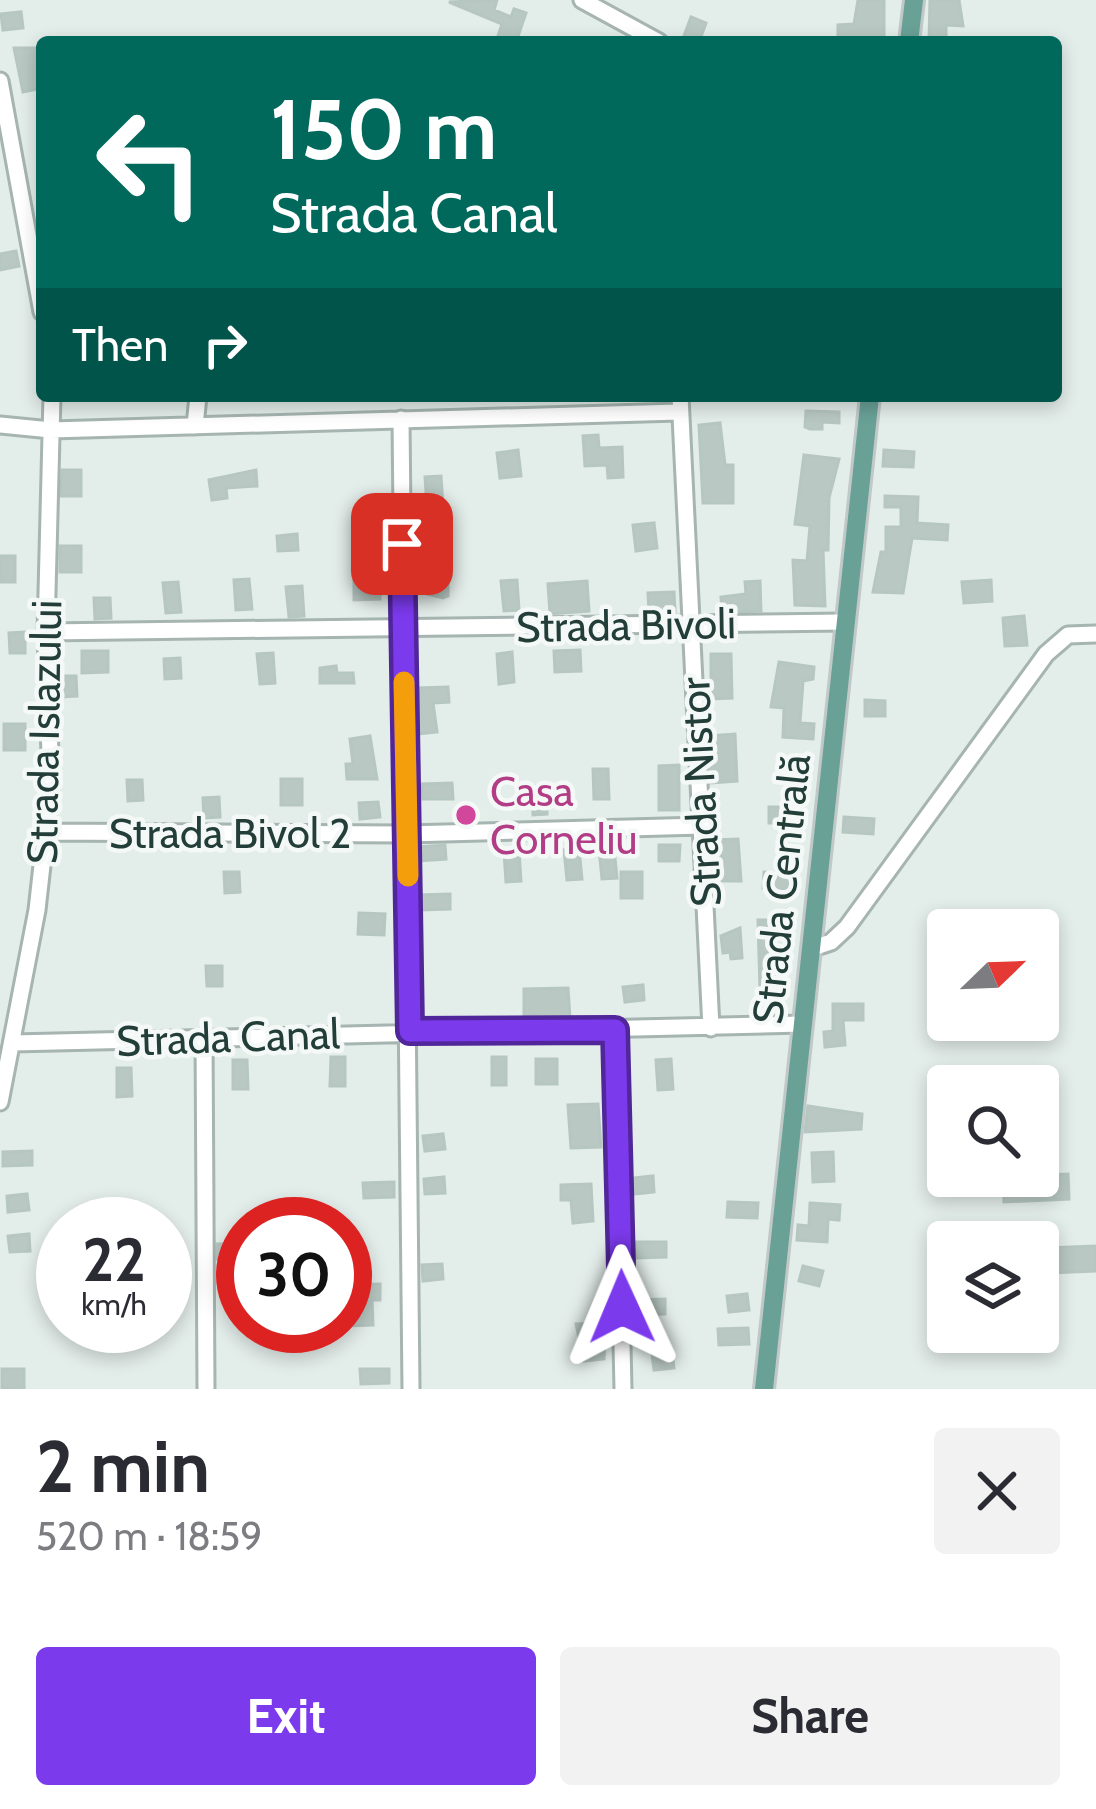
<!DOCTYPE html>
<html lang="en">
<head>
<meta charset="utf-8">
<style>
  body { margin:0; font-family:Cabin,sans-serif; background:#f2f2f3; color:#2b2b33; height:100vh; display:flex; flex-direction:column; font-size:45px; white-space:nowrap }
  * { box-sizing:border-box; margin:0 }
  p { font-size:39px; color:#7c7c81 }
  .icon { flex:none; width:66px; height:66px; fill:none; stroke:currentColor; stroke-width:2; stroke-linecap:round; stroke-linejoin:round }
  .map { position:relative; height:1389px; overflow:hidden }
  .panel { display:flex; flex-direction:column; background:#fff; flex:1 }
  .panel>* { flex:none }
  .hud { position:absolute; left:36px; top:36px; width:1026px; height:366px; border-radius:12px; box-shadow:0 6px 18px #0003; background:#00695c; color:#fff; overflow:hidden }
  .needle { width:78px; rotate:67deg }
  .controls { position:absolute; left:927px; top:909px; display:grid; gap:24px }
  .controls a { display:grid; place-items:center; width:132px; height:132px; border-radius:12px; background:#fff; box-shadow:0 6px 18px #0003; font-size:60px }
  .speed { position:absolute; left:36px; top:1197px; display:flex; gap:24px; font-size:60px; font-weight:700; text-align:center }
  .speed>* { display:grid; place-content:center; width:156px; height:156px; border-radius:50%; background:#fff; box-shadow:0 6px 18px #0003; line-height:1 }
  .speed small { font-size:30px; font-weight:400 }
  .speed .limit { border:18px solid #d22; background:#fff; color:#111 }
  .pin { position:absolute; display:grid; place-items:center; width:102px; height:102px; color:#fff; margin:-51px; border-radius:24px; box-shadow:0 6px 18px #0006 }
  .me { position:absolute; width:132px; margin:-66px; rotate:359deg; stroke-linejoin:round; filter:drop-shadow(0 0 9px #0008) }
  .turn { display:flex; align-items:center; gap:42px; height:252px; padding:0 36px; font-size:54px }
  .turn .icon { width:156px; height:156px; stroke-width:2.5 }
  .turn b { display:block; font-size:84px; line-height:102px }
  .then { display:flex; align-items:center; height:114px; padding:0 36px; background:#0003; gap:24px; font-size:45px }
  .round { display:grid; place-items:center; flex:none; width:126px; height:126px; border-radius:12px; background:#f2f2f3 }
  .headline { display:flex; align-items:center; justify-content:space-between; height:204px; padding:0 36px }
  h1 { font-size:72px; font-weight:700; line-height:90px }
  .primary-button { display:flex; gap:24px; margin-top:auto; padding:24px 36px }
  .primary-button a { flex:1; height:138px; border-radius:12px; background:#7c3aed; color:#fff; font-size:48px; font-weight:700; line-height:138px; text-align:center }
  .primary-button a+a { background:#f2f2f3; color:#2b2b33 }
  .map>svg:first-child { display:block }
  .building { fill:#b9c8c3; stroke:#b6c6c1; stroke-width:3 }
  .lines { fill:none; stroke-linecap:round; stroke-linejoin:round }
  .minor-casing { stroke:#a6b5b1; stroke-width:21 }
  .major-casing { stroke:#c1c9c8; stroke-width:24 }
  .minor { stroke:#fff; stroke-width:15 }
  .major { stroke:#69a197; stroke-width:18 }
  .route-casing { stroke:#51269a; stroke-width:30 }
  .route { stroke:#7c3aed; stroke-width:21 }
  .slow { stroke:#f59e0b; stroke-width:21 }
  .hotel-dot { fill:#d1479c; stroke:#f4f9f7; stroke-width:4.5 }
  .labels { text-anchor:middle; stroke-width:9; stroke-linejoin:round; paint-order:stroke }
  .street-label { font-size:42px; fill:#233e39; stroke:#f4f9f7 }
  .hotel-label { font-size:42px; fill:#b23c85; stroke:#f4f9f7; text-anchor:start }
</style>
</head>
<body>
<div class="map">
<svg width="1096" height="1389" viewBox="0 0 1096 1389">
  <rect width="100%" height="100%" fill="#e3ede9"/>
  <path class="building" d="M497,0L494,10L511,17L514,9L526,13L516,42H496L502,24L449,2Z
    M858,0H884V42H838V25L854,24Z
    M930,0H959L963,26L946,25V42H929Z
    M21,12L23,28L3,30L1,14Z
    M691,17L706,23L699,42L684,36Z
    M14,48H42L38,63L42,88L23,92Z
    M16,251L19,266L0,270V254Z
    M806,411L839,412V423L822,422V429H810L805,427Z
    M720,423L725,465H733V503H703L699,425Z
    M598,435L599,448L622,447L623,477L608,478L607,465L585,466L583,436Z
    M518,450L521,476L500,478L497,453Z
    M884,450L914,452L913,467L883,466Z
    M804,455L839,459L829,498L828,550H823L825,606L795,605L793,560L807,561L810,526L795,524Z
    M62,470H81V496H61Z
    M256,470L257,486L226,488L227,498L212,500L209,480Z
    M441,476L443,506L427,507L425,477Z
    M885,496L918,497L917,523L948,525L947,540L912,538L903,593L873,592L881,552H886V527H901V507H885Z
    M654,523L657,548L636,551L633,525Z
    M297,534L298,550L278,551L277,536Z
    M414,534H442L443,549H414Z
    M60,546H81V572H60Z
    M0,556H15V582H0Z
    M354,578H380V599L354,600Z
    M249,579L252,609L236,610L234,580Z
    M448,580V596L443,598L415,591V581Z
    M517,580L519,610L504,611L501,581Z
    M991,580L992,601L964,603L962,582Z
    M587,581L589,611L550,614L548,584Z
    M760,581L761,611L722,612L721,597L746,594L745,582Z
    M178,582L181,612L166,613L163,583Z
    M302,586L304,616L289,617L286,587Z
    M674,592L675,612H649L648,593Z
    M94,598H110L111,618L95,619Z
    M1024,616L1027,645L1005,646L1003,618Z
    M25,632V653H10L9,633Z
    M580,650L581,671L555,672L554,651Z
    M82,651H108V672L82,673Z
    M512,652L514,682L499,684L497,654Z
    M273,653L275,683L260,684L257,654Z
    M711,654H731L732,698L711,699Z
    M180,658L181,678L165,679L164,659Z
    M779,662L814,667L813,679L803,681L800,723L814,724L813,739L783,737L784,708L771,707Z
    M336,666L337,673H353L354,683H320V668Z
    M61,676H76L77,696L61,697Z
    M448,687L449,702L433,703L437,732L417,734L418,688Z
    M865,700L885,701V716H865Z
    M4,724H25V750H4Z
    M735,734L737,781L711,783L709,736Z
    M370,736L377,779H347L346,764H353L350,739Z
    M679,765V810H659V766Z
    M593,769H608L609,799H594Z
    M281,779H302V805H281Z
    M127,780H142L143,800L128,801Z
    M452,783L453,799H423L422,784Z
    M532,786H547V814L533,815Z
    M219,797L220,817L204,818L203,798Z
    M378,802L380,817L360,819L359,803Z
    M769,807H790V823H769Z
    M844,817L874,819L873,834L843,832Z
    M738,839L741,881H721V854H714V840Z
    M445,845L446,859L418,861L417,847Z
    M659,845H680L679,861H659Z
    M614,848L617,878L602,879L599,849Z
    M579,849L582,879L567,880L564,850Z
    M519,851L521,881L506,882L504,852Z
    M224,872H239L240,892L225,893Z
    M621,872H642V898H621Z
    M764,872L794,874L793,890L763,888Z
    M450,894V909L420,910V895Z
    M359,913L385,914L384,935L358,934Z
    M1013,917L1014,930H989L988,918Z
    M758,920H774V956L784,957L782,992L760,990Z
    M740,928L742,958L731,959L730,952L723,953L721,936Z
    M206,966H222V986H207Z
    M643,985L644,1000L625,1002L623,987Z
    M568,988L570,1018L524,1015V989Z
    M833,1004H863V1020H843L845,1045L825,1047L824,1032L833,1031Z
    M331,1057H345V1086H330Z
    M492,1057H506V1085H492Z
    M536,1059H557V1084H536Z
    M671,1059L673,1089L658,1090L656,1060Z
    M233,1060H247L248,1089H233Z
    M117,1068H131L132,1096L117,1097Z
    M598,1104L601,1147L571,1148L568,1105Z
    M808,1106L862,1114L861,1129L805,1132Z
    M443,1134L445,1149L425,1151L423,1136Z
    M32,1151V1165L3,1166V1152Z
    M833,1152L834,1181L813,1182L812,1153Z
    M1068,1174L1069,1199L1004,1202L1003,1177Z
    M653,1176L654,1192L634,1194L633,1178Z
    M444,1177L445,1193L425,1194L424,1179Z
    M394,1182V1197L364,1198L363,1183Z
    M591,1184L593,1221L573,1223L571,1200H561V1185Z
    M27,1194L29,1210L8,1212L7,1196Z
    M728,1202L758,1203L757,1218L727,1217Z
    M810,1203L840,1205L839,1220L828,1219L827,1242L797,1240L798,1225L809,1226Z
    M29,1234L30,1251L10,1252L8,1236Z
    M636,1242H666V1257L636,1258Z
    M243,1243V1257L217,1259V1244Z
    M1096,1246V1271L1049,1273L1048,1248Z
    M442,1264L443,1279L423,1281L422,1265Z
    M803,1266L823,1271L819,1286L799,1281Z
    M380,1284V1300H372L373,1325L345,1326L350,1285Z
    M747,1294L749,1310L729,1312L727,1296Z
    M665,1299V1314L635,1315V1300Z
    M606,1323L604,1359L584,1361L576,1324Z
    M748,1328L749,1344L719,1345L718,1329Z
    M672,1352L674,1368L654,1370L652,1354Z
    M2,1369H24V1389H2Z
    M360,1369H389V1383L361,1384Z"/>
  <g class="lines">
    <g class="minor-casing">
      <path id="minor" d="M582,0L659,42
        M0,81L42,312
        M680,396L711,1028
        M401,419L411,1389
        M0,425L51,430L678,412
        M195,426L198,396
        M46,632L845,622
        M46,832L407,834L702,826
        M810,949L831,942L847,927L1046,654L1068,635L1096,634
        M615,1030L623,1389
        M204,1037L206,1389
        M13,1043L803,1024
        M0,1102L37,910L51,785L46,632L52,396"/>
    </g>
    <g class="major-casing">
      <path id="major" d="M909,42L914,0
        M764,1389L870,396"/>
    </g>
    <use href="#minor" class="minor"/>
    <use href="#major" class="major"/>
  </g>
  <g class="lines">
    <g class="route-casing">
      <path id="route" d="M402,544L410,1031L615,1030L622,1307"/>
    </g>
    <use href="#route" class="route"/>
    <path class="slow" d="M404,682L408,876"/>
  </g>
  <circle class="hotel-dot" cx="466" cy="815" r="12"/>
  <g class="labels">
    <g class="street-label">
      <text transform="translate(626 625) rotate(-1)" y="15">Strada Bivoli</text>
      <text transform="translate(44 732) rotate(-89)" y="15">Strada Islazului</text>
      <text transform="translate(700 792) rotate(-93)" y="15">Strada Nistor</text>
      <text x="230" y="848">Strada Bivol 2</text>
      <text transform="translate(781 889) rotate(-84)" y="15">Strada Centrală</text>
      <text transform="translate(228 1037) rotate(-2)" y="15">Strada Canal</text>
    </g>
    <g class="hotel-label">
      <text x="490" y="806">Casa<tspan x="490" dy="48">Corneliu</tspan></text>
    </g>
  </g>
</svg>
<div class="controls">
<a><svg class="needle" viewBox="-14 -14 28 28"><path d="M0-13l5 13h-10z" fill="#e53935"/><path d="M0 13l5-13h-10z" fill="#7c7c81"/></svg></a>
<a><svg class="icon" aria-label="search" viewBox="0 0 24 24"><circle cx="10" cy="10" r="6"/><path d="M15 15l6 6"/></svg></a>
<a><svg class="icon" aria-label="layers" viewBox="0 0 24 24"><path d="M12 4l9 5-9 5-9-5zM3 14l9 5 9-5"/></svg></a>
</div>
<div class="speed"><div>22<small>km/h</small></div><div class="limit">30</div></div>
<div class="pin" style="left:402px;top:544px;background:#d93025"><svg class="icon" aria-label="arrive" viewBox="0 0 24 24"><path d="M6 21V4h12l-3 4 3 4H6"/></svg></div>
<svg class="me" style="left:622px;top:1307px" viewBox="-20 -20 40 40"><path d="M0-17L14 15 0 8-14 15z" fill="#7c3aed" stroke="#fff" stroke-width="4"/></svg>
<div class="hud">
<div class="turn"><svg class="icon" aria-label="left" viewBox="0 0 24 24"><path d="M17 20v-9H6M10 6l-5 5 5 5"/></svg><div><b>150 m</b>Strada Canal</div></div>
<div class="then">Then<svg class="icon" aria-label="right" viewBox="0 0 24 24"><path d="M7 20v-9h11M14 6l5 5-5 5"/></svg></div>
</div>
</div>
<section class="panel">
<div class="headline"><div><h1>2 min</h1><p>520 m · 18:59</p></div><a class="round"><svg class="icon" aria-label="close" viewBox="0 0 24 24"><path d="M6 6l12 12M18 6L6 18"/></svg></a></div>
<div class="primary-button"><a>Exit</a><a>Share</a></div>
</section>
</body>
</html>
